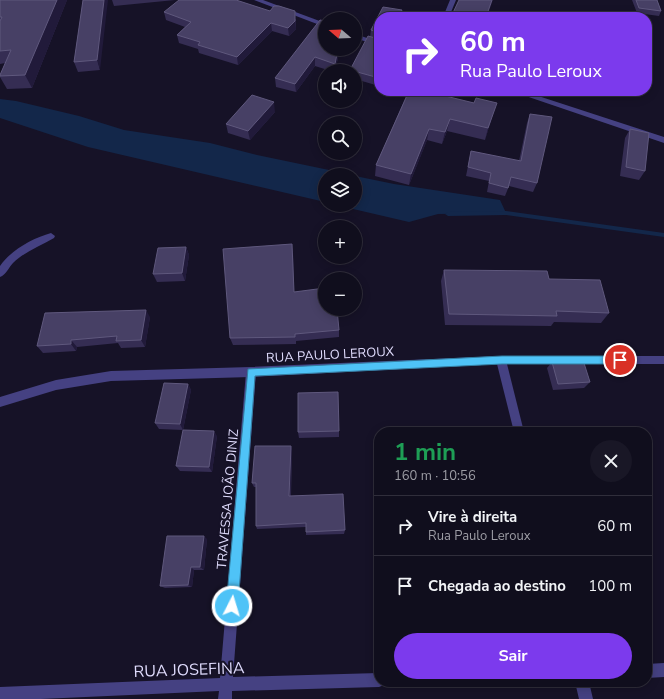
<!DOCTYPE html>
<html lang="pt">
<head>
<meta charset="utf-8">
<style>
  body { margin:0; font-family:"Nunito Sans",sans-serif; background:#191726; color:#f1f3f6; height:100vh; display:flex; flex-direction:column; font-size:15px; white-space:nowrap }
  * { box-sizing:border-box; margin:0 }
  p { font-size:13px; color:#9c9ca4 }
  .icon { flex:none; width:22px; height:22px; fill:none; stroke:currentColor; stroke-width:2; stroke-linecap:round; stroke-linejoin:round }
  .map { position:relative; flex:1; overflow:hidden }
  .side { position:absolute; left:374px; top:427px; width:278px; height:260px; display:flex; flex-direction:column; background:#100e1d; border-radius:16px; box-shadow:0 2px 10px #0003,0 0 0 1px #302e3b }
  .side>* { flex:none }
  .banner { position:absolute; left:374px; top:12px; width:278px; height:84px; border-radius:16px; box-shadow:0 2px 10px #0003,0 0 0 1px #302e3b; background:#7c3aed; color:#fff; overflow:hidden }
  .needle { width:26px; rotate:289deg }
  .controls { position:absolute; left:318px; top:12px; display:grid; gap:8px }
  .controls a { display:grid; place-items:center; width:44px; height:44px; border-radius:50%; background:#100e1d; box-shadow:0 2px 10px #0003,0 0 0 1px #302e3b; font-size:20px }
  .pin { position:absolute; display:grid; place-items:center; width:34px; height:34px; color:#fff; margin:-17px; border:2px solid #fff; border-radius:50%; box-shadow:0 1px 4px #0007 }
  .me { position:absolute; width:44px; margin:-22px; rotate:5deg; stroke-linejoin:round; filter:drop-shadow(0 0 3px #0008) }
  .turn { display:flex; align-items:center; gap:14px; height:84px; padding:0 20px; font-size:18px }
  .turn .icon { width:52px; height:52px; stroke-width:2.5 }
  .turn b { display:block; font-size:28px; line-height:34px }
  .round { display:grid; place-items:center; flex:none; width:42px; height:42px; border-radius:21px; background:#191726 }
  .summary { display:flex; align-items:center; justify-content:space-between; height:68px; padding:0 20px }
  h1 { font-size:24px; font-weight:700; line-height:30px; color:#1e9e55 }
  .primary-button { display:flex; gap:8px; margin-top:auto; padding:8px 20px }
  .primary-button a { flex:1; height:46px; border-radius:24px; background:#7c3aed; color:#fff; font-size:16px; font-weight:700; line-height:46px; text-align:center }
  ul { padding:0; list-style:none }
  li { display:flex; align-items:center; gap:12px; height:60px; padding:0 20px; border-top:1px solid #302e3b }
  li div { flex:1 }
  li b { display:block; font-size:15px }
  li em { font-style:normal }
  .map>svg:first-child { display:block }
  .water { fill:#13274a }
  .lines { fill:none; stroke-linecap:round; stroke-linejoin:round }
  .stream { fill:#13274a; fill-rule:evenodd }
  .service { fill:#454182; fill-rule:evenodd }
  .minor { fill:#454182; fill-rule:evenodd }
  .tertiary { fill:#454182; fill-rule:evenodd }
  .wall { fill:#352d53 }
  .shaded-wall { fill:#211a3a }
  .building { fill:#474065; stroke:#5f587d }
  .route { fill:#4fc3f7; stroke:#337fa1 }
  .labels { text-anchor:middle; stroke-width:4; stroke-linejoin:round; paint-order:stroke }
  .street-label { font-size:13px; fill:#dfdbfc; stroke:#161227 }
  .near-street-label { font-size:16px; fill:#dfdbfc; stroke:#161227 }
</style>
</head>
<body>
<div class="map">
<svg width="664" height="699" viewBox="0 0 664 699">
  <rect width="100%" height="100%" fill="#161227"/>
  <path class="water" d="M0,99L16,101L79,116L124,130L210,143L257,155L353,175H325V202L88,147L0,118Z
    M355,176L394,184L500,200L506,213L438,214L409,222L336,205H355Z"/>
  <g class="lines">
    <path class="stream" d="M506,211L664,233V237L506,215L448,216L445,214L448,212Z"/>
    <path class="service" d="M51,233L55,236L54,238C40,246 24,252 13,263C9,267 6,275 0,277V266C11,250 33,238 51,233Z"/>
    <path class="minor" d="M254,0H263L325,23V27Z
      M450,0H456L449,17H443Z
      M355,34L379,42V46L355,38Z
      M511,91H523L664,137V143Z
      M501,356L505,357L506,360L524,432H514L496,360L497,357Z
      M251,367L255,369L256,372L233,677L379,673V682H385L384,685L379,687L232,691V699H218L219,691L41,699H0V687L220,678L246,372L247,369Z
      M664,663V677L647,678V664Z
      M575,682H589L593,699H579Z"/>
    <path class="tertiary" d="M501,356H664V364H501L251,377L111,381L56,390L0,407V397L56,380L111,371L251,367Z"/>
  </g>
  <path class="wall" d="M0,0H67L32,88L7,89L0,77V75L5,63L0,64Z
    M83,0L100,70L78,72L74,62Z
    M112,0H175L114,6Z
    M632,0H657L661,11L659,16L637,13Z
    M164,12L296,19V29L289,36L272,31L238,65L199,53L198,49L179,43L177,35L185,27L166,20Z
    M379,17V86L355,79V71H350V70L370,37L371,30Z
    M325,49H340L335,71H331L315,66L296,92L276,87L275,78Z
    M396,91H425L493,114L485,140L447,131L442,144L427,140L409,185L375,176L376,165L407,94Z
    M275,112L250,140L228,133L226,124Z
    M530,114L537,183L533,192L509,186L505,196L487,192L489,181L466,176L471,151L519,161L527,123Z
    M630,129L645,171L639,180L620,176L625,138Z
    M186,247L189,255L185,281L157,282L153,274Z
    M293,252L294,292L339,330V337L296,341V344L233,345L230,338Z
    M444,270L549,279L609,313L601,323L554,322L551,326L445,325L441,281Z
    M150,317L145,347L121,348L118,343L77,347L76,351L43,353L37,346Z
    M552,362L590,382L584,388L553,390L547,368Z
    M188,384L191,390L183,430L159,429L155,423Z
    M339,431V437L299,438L298,432Z
    M217,436L212,472L180,471L176,466Z
    M291,446L292,451L291,496L345,530L344,534L306,535V527L257,529L256,526V487H254L252,483Z
    M207,539L204,570H194L192,587L165,588L160,586Z"/>
  <path class="shaded-wall" d="M57,0H67L32,88L25,75Z
    M104,0H108L100,70L97,60Z
    M492,0H493L487,17H486Z
    M402,10V17H399Z
    M295,11L296,29L289,36L288,28Z
    M271,23L272,31L238,65L237,57Z
    M338,49H340L335,71V64Z
    M315,57V66L296,92L295,84Z
    M274,102L275,112L250,140L248,131Z
    M497,103L493,114L485,140L488,128Z
    M450,119L447,131L442,144L445,132Z
    M429,129L427,140L409,185L411,174Z
    M292,244L293,252L294,300V292Z
    M186,247L189,255L185,281L182,273Z
    M146,310L150,317L145,347L141,340Z
    M71,340L77,347L76,351L71,344Z
    M188,384L191,390L183,430L180,424Z
    M214,431L217,436L212,472L209,467Z
    M291,446L292,451L290,500L289,496Z
    M204,536L207,539L204,570L200,567Z
    M191,567L194,570L192,587L188,585Z"/>
  <path class="building" d="M0,0H57L25,75L0,76V75L11,50L0,51V21L2,17H0Z
    M83,0H104L97,60L74,62Z
    M179,0H236L270,11L274,6H279L295,11V21L288,28L271,23L237,57L198,45L200,42L177,35L191,22L164,12Z
    M459,0H492L486,17H451Z
    M636,0H657L661,11L639,8Z
    M383,7L402,10L399,17H379V33L371,30Z
    M320,20L325,21V49H338L335,64L315,57L295,84L275,78Z
    M368,36L379,39V78L350,70Z
    M409,91H425L474,103L476,98L497,103L488,128L450,119L445,132L429,129L411,174L376,165Z
    M252,95L274,102L248,131L226,124Z
    M530,114L552,117L537,183L511,177L508,188L489,183L491,173L468,167L471,151L521,161Z
    M630,129L649,133L645,171L626,167Z
    M292,244L294,292L325,288V309H337L339,330L295,334V337L230,338L223,249Z
    M186,247L182,273L153,274L158,248Z
    M444,270L547,271L549,279L600,280L609,313L556,311L557,316L449,314Z
    M146,310L141,340L116,341L117,336L71,340V344L37,346L45,313Z
    M583,360L590,382L558,384L552,362Z
    M164,383L188,384L180,424L155,423Z
    M338,392L339,431L298,432V393Z
    M183,430L214,431L209,467L176,466Z
    M255,446H291L289,496L343,494L345,530L306,532V523L256,526V483H252Z
    M167,536H204L200,567H191L188,585L160,586Z"/>
  <path class="route" d="M502,356H620L623,357L624,360L623,363L620,364H502L255,376L238,606L236,610L232,612L228,610L226,606L248,369Z"/>
  <g class="labels">
    <g class="street-label">
      <text transform="translate(330 354) rotate(-3)" y="5">RUA PAULO LEROUX</text>
      <text transform="translate(227 499) rotate(-85)" y="5">TRAVESSA JOÃO DINIZ</text>
    </g>
    <g class="near-street-label">
      <text transform="translate(189 669) rotate(-2)" y="6">RUA JOSEFINA</text>
    </g>
  </g>
</svg>
<div class="controls">
<a><svg class="needle" viewBox="-14 -14 28 28"><path d="M0-13l5 13h-10z" fill="#e53935"/><path d="M0 13l5-13h-10z" fill="#9c9ca4"/></svg></a>
<a><svg class="icon" aria-label="sound" viewBox="0 0 24 24"><path d="M4 9h4l5-4v14l-5-4H4zM17 9q2 3 0 6"/></svg></a>
<a><svg class="icon" aria-label="search" viewBox="0 0 24 24"><circle cx="10" cy="10" r="6"/><path d="M15 15l6 6"/></svg></a>
<a><svg class="icon" aria-label="layers" viewBox="0 0 24 24"><path d="M12 4l9 5-9 5-9-5zM3 14l9 5 9-5"/></svg></a>
<a>+</a>
<a>−</a>
</div>
<div class="pin" style="left:620px;top:360px;background:#d93025"><svg class="icon" aria-label="arrive" viewBox="0 0 24 24"><path d="M6 21V4h12l-3 4 3 4H6"/></svg></div>
<svg class="me" style="left:232px;top:606px" viewBox="-20 -20 40 40"><circle r="17" fill="#4fc3f7" stroke="#fff" stroke-width="3"/><path d="M0-11L8 9 0 5-8 9z" fill="#fff"/></svg>
<div class="banner">
<div class="turn"><svg class="icon" aria-label="right" viewBox="0 0 24 24"><path d="M7 20v-9h11M14 6l5 5-5 5"/></svg><div><b>60 m</b>Rua Paulo Leroux</div></div>
</div>
<section class="side">
<div class="summary"><div><h1>1 min</h1><p>160 m · 10:56</p></div><a class="round"><svg class="icon" aria-label="close" viewBox="0 0 24 24"><path d="M6 6l12 12M18 6L6 18"/></svg></a></div>
<ul>
<li><svg class="icon" aria-label="right" viewBox="0 0 24 24"><path d="M7 20v-9h11M14 6l5 5-5 5"/></svg><div><b>Vire à direita</b><p>Rua Paulo Leroux</p></div><em>60 m</em></li>
<li><svg class="icon" aria-label="arrive" viewBox="0 0 24 24"><path d="M6 21V4h12l-3 4 3 4H6"/></svg><div><b>Chegada ao destino</b></div><em>100 m</em></li>
</ul>
<div class="primary-button"><a>Sair</a></div>
</section>
</div>
</body>
</html>
